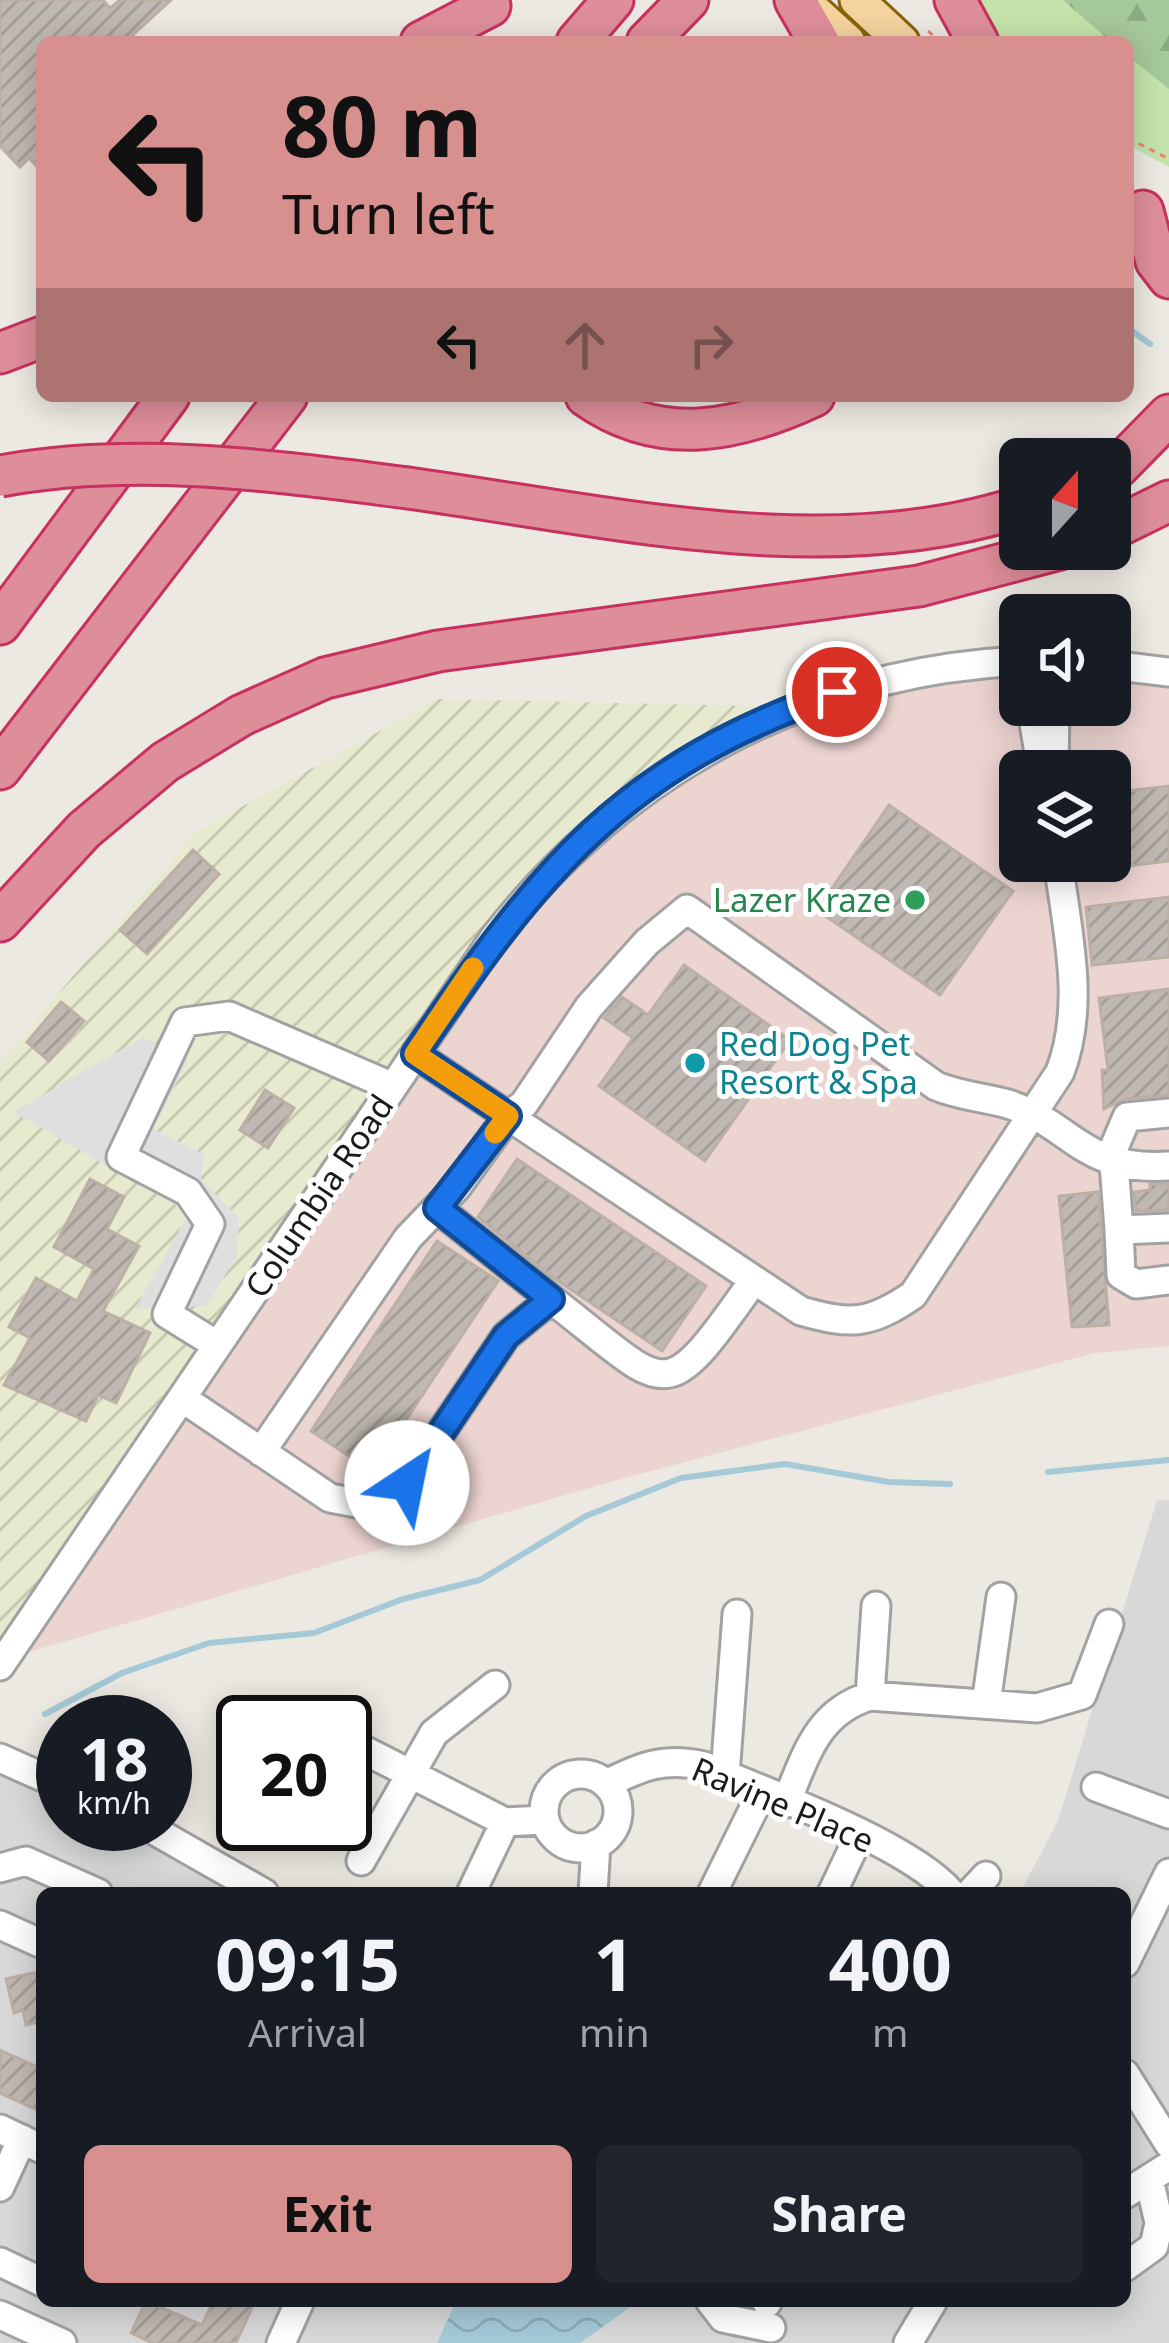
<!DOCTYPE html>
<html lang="en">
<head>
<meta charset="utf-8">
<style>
  body { margin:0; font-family:"Noto Sans",sans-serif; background:#20242c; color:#f1f3f6; height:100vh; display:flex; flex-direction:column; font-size:45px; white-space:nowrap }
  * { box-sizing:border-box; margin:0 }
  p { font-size:39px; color:#9ea1a6 }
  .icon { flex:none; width:66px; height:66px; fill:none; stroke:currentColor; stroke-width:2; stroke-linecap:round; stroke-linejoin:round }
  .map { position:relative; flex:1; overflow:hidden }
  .side { position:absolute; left:36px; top:1887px; width:1095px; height:420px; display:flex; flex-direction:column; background:#171b24; border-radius:18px; box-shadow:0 6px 30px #0003 }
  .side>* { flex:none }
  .hud { position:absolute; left:36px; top:36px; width:1098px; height:366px; border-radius:18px; box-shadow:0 6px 30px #0003; background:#d7908e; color:#111; overflow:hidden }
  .needle { width:78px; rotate:21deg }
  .tools { position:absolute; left:999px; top:438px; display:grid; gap:24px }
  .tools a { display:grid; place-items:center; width:132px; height:132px; border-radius:18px; background:#171b24; box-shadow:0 6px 30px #0003; font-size:60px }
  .speed { position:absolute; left:36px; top:1695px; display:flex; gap:24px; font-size:60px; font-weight:700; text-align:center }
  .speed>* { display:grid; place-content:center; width:156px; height:156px; border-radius:50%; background:#171b24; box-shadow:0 6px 30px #0003; line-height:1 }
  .speed small { font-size:30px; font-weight:400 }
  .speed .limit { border:6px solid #111; border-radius:18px; background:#fff; color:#111 }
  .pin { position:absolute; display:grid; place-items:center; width:102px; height:102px; color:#fff; margin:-51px; border:6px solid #fff; border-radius:50%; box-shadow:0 3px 12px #0007 }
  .me { position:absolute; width:132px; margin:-66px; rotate:34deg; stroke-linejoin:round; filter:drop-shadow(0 0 9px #0008) }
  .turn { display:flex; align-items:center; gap:42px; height:252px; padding:0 48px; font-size:54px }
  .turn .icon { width:156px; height:156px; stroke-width:2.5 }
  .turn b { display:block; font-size:84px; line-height:102px }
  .lanes { display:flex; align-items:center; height:114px; padding:0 48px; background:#0003; justify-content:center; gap:60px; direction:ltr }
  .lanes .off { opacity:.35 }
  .eta { display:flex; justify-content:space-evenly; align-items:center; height:204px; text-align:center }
  .eta b { font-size:72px; font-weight:700; line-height:84px }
  .primary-button { display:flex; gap:24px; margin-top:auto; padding:24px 48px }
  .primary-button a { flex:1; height:138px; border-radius:18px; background:#d7908e; color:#111; font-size:48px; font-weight:700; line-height:138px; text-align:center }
  .primary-button a+a { background:#20242c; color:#f1f3f6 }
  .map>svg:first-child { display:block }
  .residential { fill:#d9d8d8 }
  .commercial { fill:#ecd4d1; fill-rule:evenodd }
  .farmland { fill:url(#farmland-furrows) }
  .grass { fill:#c4e3aa }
  .forest { fill:url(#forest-firs) }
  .parking { fill:#dfdfdf }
  .water { fill:url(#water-waves) }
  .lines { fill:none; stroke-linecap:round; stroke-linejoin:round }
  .stream { stroke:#a5c9d7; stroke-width:6 }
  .building { fill:url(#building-hatch); stroke:#bcb0a5; stroke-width:3 }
  .minor-casing { stroke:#a2a2a2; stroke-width:33 }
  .major-casing { stroke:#87640b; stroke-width:39 }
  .highway-casing { stroke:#c8315e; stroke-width:45 }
  .path { stroke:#ee8370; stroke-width:3; stroke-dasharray:6 6; stroke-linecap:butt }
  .minor { stroke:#fff; stroke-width:27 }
  .major { stroke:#f4d39f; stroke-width:33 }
  .highway { stroke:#de8e99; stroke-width:39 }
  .highway-bridge-casing { stroke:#c8315e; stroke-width:45; stroke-linecap:butt }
  .highway-bridge { stroke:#de8e99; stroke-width:39 }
  .route-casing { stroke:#114b97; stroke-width:30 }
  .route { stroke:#1a73e8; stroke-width:21 }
  .slow { stroke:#f59e0b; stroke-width:21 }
  .leisure-dot { fill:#2e9e5b; stroke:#fff; stroke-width:4.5 }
  .culture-dot { fill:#0f9aa8; stroke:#fff; stroke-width:4.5 }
  .labels { text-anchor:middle; stroke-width:10; stroke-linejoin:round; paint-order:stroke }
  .leisure-label { font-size:33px; fill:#27864d; stroke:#fff; text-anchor:end }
  .culture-label { font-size:33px; fill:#0d838f; stroke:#fff; text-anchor:start }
  .street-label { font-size:33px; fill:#1b1b1b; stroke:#fff }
</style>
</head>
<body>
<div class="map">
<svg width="1169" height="2343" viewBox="0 0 1169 2343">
  <defs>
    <pattern id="farmland-furrows" width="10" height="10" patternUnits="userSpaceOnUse" patternTransform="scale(3)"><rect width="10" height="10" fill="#e7eace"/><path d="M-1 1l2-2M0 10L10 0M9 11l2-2" fill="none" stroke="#c6c8b0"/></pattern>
    <pattern id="forest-firs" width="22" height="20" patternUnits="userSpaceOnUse" patternTransform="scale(3)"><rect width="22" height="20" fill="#a5c899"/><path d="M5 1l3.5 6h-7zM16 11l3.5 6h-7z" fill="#8dab83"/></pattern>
    <pattern id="water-waves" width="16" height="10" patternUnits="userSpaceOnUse" patternTransform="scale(3)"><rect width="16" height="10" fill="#a5c9d7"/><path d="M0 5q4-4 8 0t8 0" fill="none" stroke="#8dacb8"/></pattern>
    <pattern id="building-hatch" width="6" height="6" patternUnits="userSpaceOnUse" patternTransform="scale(3)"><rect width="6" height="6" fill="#c0b8b2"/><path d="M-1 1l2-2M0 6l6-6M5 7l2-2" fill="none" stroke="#a49e98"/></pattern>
  </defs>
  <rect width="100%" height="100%" fill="#ece9e2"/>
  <path class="residential" d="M1157,1500H1169V2343H0V1758L63,1786V1824H143L264,1893H42V2301H1125V1893H1020L1058,1821Z"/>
  <path class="commercial" d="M1020,661V705H1110V665L1169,672V1346L1095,1353L610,1482L5,1659L571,848L795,707ZM1020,771H1110V861H1020Z"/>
  <path class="farmland" d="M438,699L795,707L571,848L0,1666V1062L196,832Z"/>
  <path class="grass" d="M977,0H1169V167L1128,145V42H995Z"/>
  <path class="forest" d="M1063,0H1169V89L1128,56V42H1111Z"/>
  <path class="parking" d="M143,1037L188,1059L154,1129L204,1154L201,1179L239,1218L237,1256L206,1306L135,1309L189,1213L13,1112Z"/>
  <path class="water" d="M456,2301H639L580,2343H437Z"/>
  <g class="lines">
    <path class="stream" d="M1128,328L1150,344
      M1048,1472L1169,1460
      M45,1714L122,1673L209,1643L314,1633L403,1599L480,1580L586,1516L681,1478L785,1464L889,1482L950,1484"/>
  </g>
  <path class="building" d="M0,0H103L110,8L120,0H171L125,42H42V172L29,158L20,167L0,146Z
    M1169,786V861L1110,868V793Z
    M889,805L1013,891L940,995L817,910Z
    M193,850L219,874L147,954L120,930Z
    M1169,897V957L1092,965L1086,907Z
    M684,965L790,1040L705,1161L599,1086L633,1038L604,1018L622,997L648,1015Z
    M1169,989V1095L1125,1099L1104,1109L1102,1070H1108L1099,998Z
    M61,1002L84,1021L49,1061L27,1042Z
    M265,1090L294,1108L268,1148L240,1130Z
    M517,1159L706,1286L662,1351L551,1276L478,1217Z
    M90,1179L124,1197L107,1229L139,1246L103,1311L150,1333L116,1403L98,1395L86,1421L4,1385L30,1338L9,1327L36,1278L77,1301L94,1269L54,1247Z
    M1150,1184H1169V1210L1136,1211L1134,1192L1150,1190Z
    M1098,1192L1109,1325L1072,1327L1059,1196Z
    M437,1241L498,1281L372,1471L311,1431Z
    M42,1971V2021L26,2025L23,2010L14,2013L6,1979Z
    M0,2050L42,2069V2112L0,2093Z
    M146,2301L202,2325L213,2301H255L236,2343H153L131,2333Z"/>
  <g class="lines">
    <g class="minor-casing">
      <path id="minor" d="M1110,665L1169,672
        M1031,705L1042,771
        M1054,771L1055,705
        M415,1054L801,1311C851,1325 869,1325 913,1295L1060,1072C1086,1004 1067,931 1058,861
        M1169,1113L1127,1117L1113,1150L1119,1230L1169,1228
        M437,1208L551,1299
        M1119,1230L1121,1275L1136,1284L1169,1280
        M217,1345L167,1314L210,1224L188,1192L121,1157L185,1022L229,1016L393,1087
        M182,1398L330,1498L356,1503L382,1499L407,1483L506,1336L551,1299C671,1392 661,1412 754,1280
        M261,1452L408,1238L456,1188L508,1116L524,1104L589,1007L647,942L687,909L936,1086C960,1096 983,1097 1008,1104C1072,1124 1082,1172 1169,1166
        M0,1666L494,938C625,770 807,672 1020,661
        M870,1696L876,1606
        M986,1704L1001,1597
        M358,1747L505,1822L545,1820
        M0,1758L63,1786
        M544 1811a37 37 0 1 1 74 0a37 37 0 1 1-74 0Z
        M725,1775L737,1614
        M606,1784C642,1766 664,1757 704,1766C766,1792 911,1845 951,1893
        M1096,1787L1169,1814
        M786,1803C806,1755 817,1712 870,1696L1037,1708L1082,1695L1109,1624
        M143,1824L264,1893
        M361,1861L434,1733L495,1685
        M0,1868L26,1861L98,1893
        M471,1893L505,1822
        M593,1893L596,1844
        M712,1893L762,1792
        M832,1893L859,1836
        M970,1893L986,1876
        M0,1925L42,1944
        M1125,1963L1169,1873
        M1125,2074L1169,2144
        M0,2129L42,2149
        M0,2187L22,2139
        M1125,2194L1169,2166
        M0,2262L42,2282
        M1125,2267L1154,2246L1159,2223L1149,2179
        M710,2301L723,2318L771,2328
        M766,2301L767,2303
        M0,2315L62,2343
        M281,2343L300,2301
        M908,2343L933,2301"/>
    </g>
    <g class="major-casing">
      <path id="major" d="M857,0L902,42
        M803,1L848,42"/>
    </g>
    <g class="highway-casing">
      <path id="highway" d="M795,0L819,42
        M955,0L978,42
        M421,42L490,6
        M577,42L613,0
        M647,42L688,0
        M1143,211L1156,261L1169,278
        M0,353L42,337
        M586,396C660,448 737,432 814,396
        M1118,467L1169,415
        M408,488C604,515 826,570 1020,507
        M1110,530L1169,501
        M0,624L169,396
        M0,769L287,396
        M0,921L84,830L165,762L242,715L325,678L438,651L919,586L1060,549"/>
    </g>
    <path class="path" d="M928,31L941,42
      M1128,138L1169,159"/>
    <use href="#minor" class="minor"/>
    <use href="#major" class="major"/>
    <use href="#highway" class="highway"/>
    <g class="highway-bridge-casing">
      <path id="highway-bridge" d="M0,476C136,451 273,471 408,488"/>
    </g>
    <use href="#highway-bridge" class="highway-bridge"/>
  </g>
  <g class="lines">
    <g class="route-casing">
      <path id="route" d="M407,1483L506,1336L551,1299L437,1208L508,1116L415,1054C538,873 621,766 837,692"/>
    </g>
    <use href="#route" class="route"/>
    <path class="slow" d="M473,968L415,1054L508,1116L495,1133"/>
  </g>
  <circle class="leisure-dot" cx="915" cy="900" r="12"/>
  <circle class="culture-dot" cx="695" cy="1063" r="12"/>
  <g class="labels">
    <g class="leisure-label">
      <text x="891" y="912">Lazer Kraze</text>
    </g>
    <g class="culture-label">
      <text x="719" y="1056">Red Dog Pet<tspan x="719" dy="38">Resort &amp; Spa</tspan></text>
    </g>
    <g class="street-label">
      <text transform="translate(319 1196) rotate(-56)" y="12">Columbia Road</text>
      <text transform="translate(783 1805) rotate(23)" y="12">Ravine Place</text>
    </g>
  </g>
</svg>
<div class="tools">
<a><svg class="needle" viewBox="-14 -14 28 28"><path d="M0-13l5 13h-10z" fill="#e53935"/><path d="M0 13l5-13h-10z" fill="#9ea1a6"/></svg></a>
<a><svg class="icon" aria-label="sound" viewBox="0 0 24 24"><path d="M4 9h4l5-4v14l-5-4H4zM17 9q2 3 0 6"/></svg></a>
<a><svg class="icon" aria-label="layers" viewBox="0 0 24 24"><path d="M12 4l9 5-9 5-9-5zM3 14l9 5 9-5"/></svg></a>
</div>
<div class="speed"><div>18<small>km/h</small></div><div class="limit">20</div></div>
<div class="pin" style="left:837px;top:692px;background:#d93025"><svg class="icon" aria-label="arrive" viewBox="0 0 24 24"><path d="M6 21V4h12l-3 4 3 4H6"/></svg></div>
<svg class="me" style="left:407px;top:1483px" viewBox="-20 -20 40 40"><circle r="19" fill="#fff"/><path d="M0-13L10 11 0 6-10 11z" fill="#1a73e8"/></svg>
<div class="hud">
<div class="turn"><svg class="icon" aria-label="left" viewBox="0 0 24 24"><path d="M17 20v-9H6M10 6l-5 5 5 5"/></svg><div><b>80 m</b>Turn left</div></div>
<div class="lanes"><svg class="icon" aria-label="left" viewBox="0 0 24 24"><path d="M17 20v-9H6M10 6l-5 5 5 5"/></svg><svg class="icon off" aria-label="ahead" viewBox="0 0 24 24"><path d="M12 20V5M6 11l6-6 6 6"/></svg><svg class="icon off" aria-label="right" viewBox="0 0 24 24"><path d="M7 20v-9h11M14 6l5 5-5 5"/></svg></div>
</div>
<section class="side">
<div class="eta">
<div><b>09:15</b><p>Arrival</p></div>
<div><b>1</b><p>min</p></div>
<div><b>400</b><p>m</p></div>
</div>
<div class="primary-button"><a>Exit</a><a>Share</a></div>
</section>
</div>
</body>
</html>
